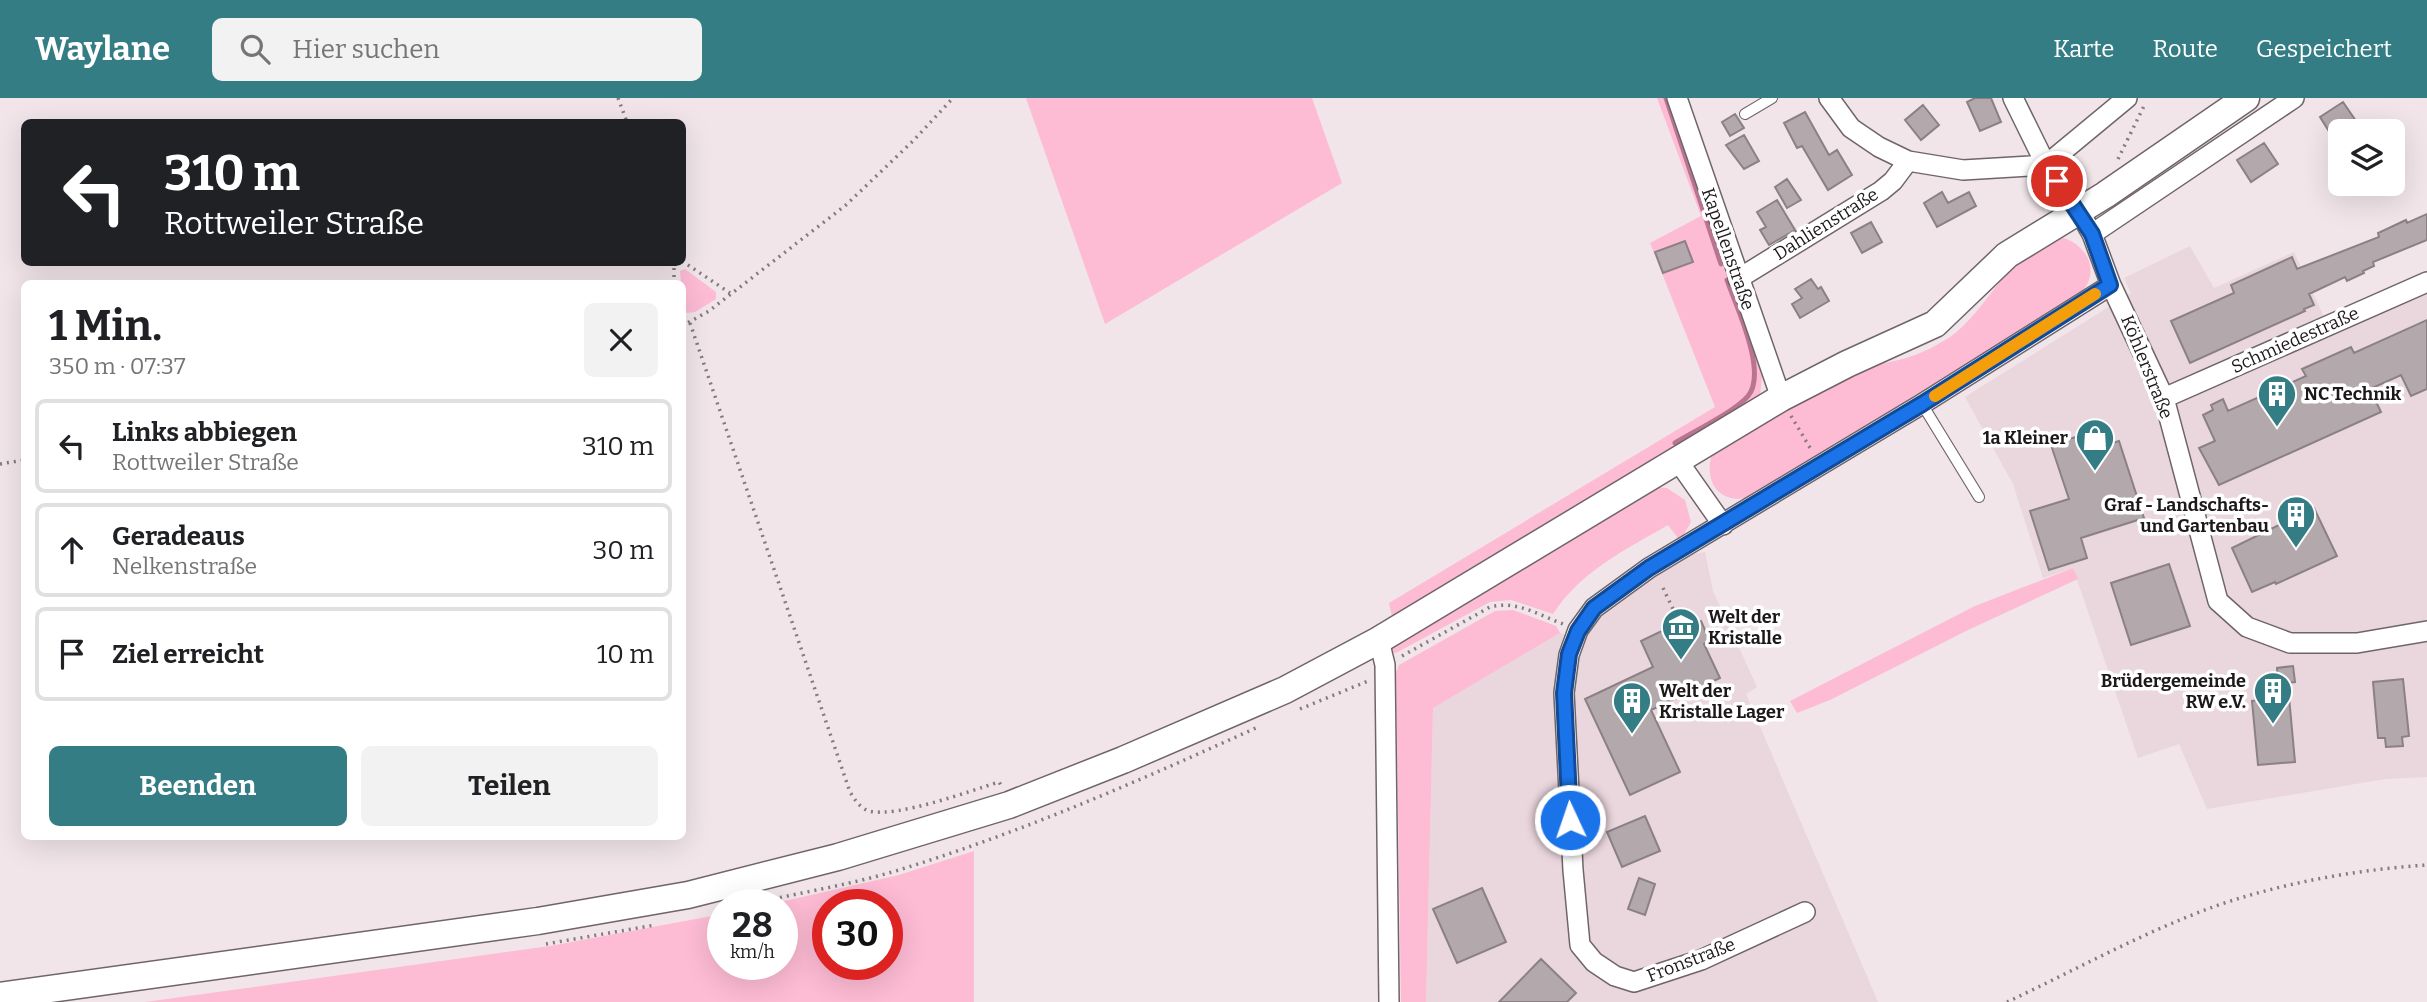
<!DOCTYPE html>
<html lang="de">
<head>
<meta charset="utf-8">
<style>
  body { margin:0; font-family:Bitter,serif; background:#f2f2f2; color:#202124; height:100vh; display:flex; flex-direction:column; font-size:26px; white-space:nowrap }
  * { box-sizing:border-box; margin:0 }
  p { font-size:23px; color:#757577 }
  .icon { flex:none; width:38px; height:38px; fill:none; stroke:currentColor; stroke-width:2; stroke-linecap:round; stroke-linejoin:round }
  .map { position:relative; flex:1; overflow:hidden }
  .details { position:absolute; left:21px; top:182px; width:665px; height:560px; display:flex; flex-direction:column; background:#fff; border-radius:10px; box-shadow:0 7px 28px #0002 }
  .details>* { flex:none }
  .hud { position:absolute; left:21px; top:21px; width:665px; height:147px; border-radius:10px; box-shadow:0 7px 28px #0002; background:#202124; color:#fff; overflow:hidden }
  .tools { position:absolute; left:2328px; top:21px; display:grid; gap:14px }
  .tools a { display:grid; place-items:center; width:77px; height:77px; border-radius:10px; background:#fff; box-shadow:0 7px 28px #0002; font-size:35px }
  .speed { position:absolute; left:707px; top:791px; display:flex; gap:14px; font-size:35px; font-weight:700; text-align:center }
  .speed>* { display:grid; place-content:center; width:91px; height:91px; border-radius:50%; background:#fff; box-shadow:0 7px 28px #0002; line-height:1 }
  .speed small { font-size:18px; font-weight:400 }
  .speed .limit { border:10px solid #d22; background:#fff; color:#111 }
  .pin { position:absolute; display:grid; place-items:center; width:60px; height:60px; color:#fff; margin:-30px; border:4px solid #fff; border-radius:50%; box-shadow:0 2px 7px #0007 }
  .me { position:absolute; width:77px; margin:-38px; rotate:357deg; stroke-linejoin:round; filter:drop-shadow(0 0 5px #0008) }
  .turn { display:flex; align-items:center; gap:24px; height:147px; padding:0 28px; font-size:32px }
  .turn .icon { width:91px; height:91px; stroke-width:2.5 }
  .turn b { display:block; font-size:49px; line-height:60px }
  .round { display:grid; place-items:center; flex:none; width:74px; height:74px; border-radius:10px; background:#f2f2f2 }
  .headline { display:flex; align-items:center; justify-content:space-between; height:119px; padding:0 28px }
  h1 { font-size:42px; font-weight:700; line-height:52px }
  .button { display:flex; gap:14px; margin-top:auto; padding:14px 28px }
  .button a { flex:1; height:80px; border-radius:10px; background:#347d84; color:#fff; font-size:28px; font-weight:700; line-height:80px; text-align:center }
  .button a+a { background:#f2f2f2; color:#202124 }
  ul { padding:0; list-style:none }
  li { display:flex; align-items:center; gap:21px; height:94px; margin:0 14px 10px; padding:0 14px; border:4px solid #e0e0e0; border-radius:10px }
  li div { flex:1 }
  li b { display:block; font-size:26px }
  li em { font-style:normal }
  header { display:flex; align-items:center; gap:42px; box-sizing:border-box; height:98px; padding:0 35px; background:#347d84; color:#fff }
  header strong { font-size:33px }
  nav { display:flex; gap:38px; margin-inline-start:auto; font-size:24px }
  .search { width:490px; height:63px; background:#f2f2f2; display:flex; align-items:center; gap:18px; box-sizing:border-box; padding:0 24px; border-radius:10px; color:#757577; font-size:26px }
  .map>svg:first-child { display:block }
  .built { fill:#ead6dd }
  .green { fill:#fdbbd4; fill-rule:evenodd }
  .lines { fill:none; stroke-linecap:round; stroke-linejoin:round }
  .stream { stroke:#b97590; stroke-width:5 }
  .building { fill:#b3a8ab; stroke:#8b8185; stroke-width:2 }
  .lane-casing { stroke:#6f6568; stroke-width:12 }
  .street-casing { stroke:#6f6568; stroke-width:22 }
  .secondary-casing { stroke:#6f6568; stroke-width:29 }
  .path { stroke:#837b7e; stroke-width:3.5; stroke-dasharray:2 5; stroke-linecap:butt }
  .lane { stroke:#fff; stroke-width:10 }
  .street { stroke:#fff; stroke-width:19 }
  .secondary { stroke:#fff; stroke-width:26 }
  .route-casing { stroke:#114b97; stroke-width:18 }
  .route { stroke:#1a73e8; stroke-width:12 }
  .slow { stroke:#f59e0b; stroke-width:12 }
  .labels { text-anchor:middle; stroke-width:7; stroke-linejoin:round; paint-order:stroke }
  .street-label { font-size:18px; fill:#1d191a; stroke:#fff }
  .poi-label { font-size:18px; font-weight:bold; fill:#1d191a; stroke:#fff; text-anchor:start }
</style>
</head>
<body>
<header>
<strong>Waylane</strong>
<div class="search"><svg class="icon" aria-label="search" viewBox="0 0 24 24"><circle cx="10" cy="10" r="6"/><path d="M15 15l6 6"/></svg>Hier suchen</div>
<nav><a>Karte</a><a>Route</a><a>Gespeichert</a></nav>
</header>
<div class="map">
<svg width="2427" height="904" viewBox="0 0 2427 904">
  <rect width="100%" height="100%" fill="#f1e5e9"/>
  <path class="built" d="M2190,148L2214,190L2294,154L2333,238L2427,195V679L2385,681L2207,711L2179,646L2138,660L2073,470L2043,480L2013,386L1965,299L2131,195L2124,180Z
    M1705,454L1713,493L1757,589L1746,596L1878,904H1426L1433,610L1560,535L1583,541L1597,516L1686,457Z"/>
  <path class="green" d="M1026,0H1312L1342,85L1105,226Z
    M1657,0H1672L1763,271L1760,297L1753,307L1393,523L1389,505L1715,309L1650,145L1701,118Z
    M2064,140C2088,149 2099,172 2083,193L1752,399C1740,402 1726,402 1717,392C1708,382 1707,362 1715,352C1719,347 1728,343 1733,340C1774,313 1820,290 1866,271C1880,264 1897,264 1912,258C1925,254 1939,246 1950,239C1992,209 2008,149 2064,140Z
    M685,171L716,194V201L695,214L687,215L683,209L680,173Z
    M1653,389L1667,390L1685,402L1691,424L1680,443L1668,427C1625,452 1581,473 1553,516L1511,502L1490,504L1396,555L1392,554L1391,549Z
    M2073,470L2078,481L1968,532L1830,602L1797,615L1790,603L1975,508Z
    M1513,512L1556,528L1560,535L1433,610L1426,904H1401L1396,575L1399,567L1495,513Z
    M974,753V904H145L550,848L723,816V866H782V807H767L899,777ZM828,807H887V866H828Z"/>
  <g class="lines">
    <path class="stream" d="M1666,0L1721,166
      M1675,345C1693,334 1736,313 1748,298C1768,274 1736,208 1727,182"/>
  </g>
  <path class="building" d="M1975,0H1991L2001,24L1980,33L1967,4Z
    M2343,4L2356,23L2332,38L2320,19Z
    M1923,7L1939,27L1921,42L1905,22Z
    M1805,14L1829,57L1837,52L1852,77L1828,92L1802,48L1797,50L1784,25Z
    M1735,16L1744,30L1730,38L1722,24Z
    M1744,37L1759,63L1744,71L1726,47Z
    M2264,45L2278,66L2251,84L2237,62Z
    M1787,81L1801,102L1787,110L1775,89Z
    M1942,94L1948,105L1969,94L1976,108L1937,129L1924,105Z
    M1777,102L1795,132L1769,147L1760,132L1766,129L1757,114Z
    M2427,116V142L2373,164L2374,168L2363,173L2364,175L2347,183L2345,179L2309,196L2314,207L2304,211L2305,213L2190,265L2171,223L2234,195L2231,187L2292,159L2297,171L2379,139L2378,135L2406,122L2407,125Z
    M1871,124L1882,144L1862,155L1851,135Z
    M1685,143L1693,164L1663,175L1655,154Z
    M1811,181L1818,191L1821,189L1829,203L1800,220L1792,206L1802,200L1795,191Z
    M2427,222V291L2411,298L2401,277L2370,291L2381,314L2219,387L2199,350L2215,343L2203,317L2213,312L2211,307L2223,301L2228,313L2306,278L2302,271L2351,249L2354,255Z
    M2097,332L2103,336L2106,347L2119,343L2144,420L2081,440L2087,460L2049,472L2030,413L2069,401L2051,347Z
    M2314,410L2337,458L2276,486L2275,484L2252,494L2232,450Z
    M2169,466L2190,528L2131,547L2111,485Z
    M1701,523L1710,543L1704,546L1720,580L1651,612L1680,674L1630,697L1585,601L1653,569L1641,543L1672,528L1675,535Z
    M2293,568L2295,584L2278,586L2277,570Z
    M2403,581L2409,638L2402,639L2403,648L2386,649L2385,640H2378L2373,584Z
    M2289,599L2295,664L2258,667L2252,603Z
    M1645,718L1660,753L1622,769L1607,734Z
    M1639,780L1655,786L1645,817L1628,811Z
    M1482,790L1506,844L1457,865L1433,811Z
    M1541,861L1576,895L1567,904H1499Z"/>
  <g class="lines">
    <g class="lane-casing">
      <path id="lane" d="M1745,16L1772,0
        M1922,306L1979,399"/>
    </g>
    <g class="street-casing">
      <path id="street" d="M1677,0L1781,300
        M1829,0L1851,30L1879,49L1908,63L1963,72L2046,67L2127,0
        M2013,0L2046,67L2079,113L2092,136L2111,187L2164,300L2218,503L2247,529L2290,545H2357L2427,533
        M2092,136L2294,0
        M1738,181L1881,93L1893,83L1908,63
        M2164,300L2427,184
        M1678,363L1723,427
        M1379,542L1385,567L1389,904
        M1805,814L1701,862L1634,884L1615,878L1594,864L1580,847L1573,772L1564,595L1569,557L1578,532L1594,510L1649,470L1922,306L2111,187"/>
    </g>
    <g class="secondary-casing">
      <path id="secondary" d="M0,898L538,823L688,797L838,759L1009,707L1123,662L1285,592L1379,542L1781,300L1847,266L1935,226L2007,157L2105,97L2246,0"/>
    </g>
    <path class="path" d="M618,0L627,24
      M2118,61L2144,8
      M682,163L730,195
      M674,186V164
      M690,225L850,694C855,702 860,710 869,713C897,720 970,693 999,684L1002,689
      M682,228L709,213L846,107L914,42L953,0
      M1791,318L1812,353
      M0,366L24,362
      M1663,490L1684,534L1688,532
      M1402,558L1490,509C1516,502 1539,517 1563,526
      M1300,611L1368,583
      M746,807C797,795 851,787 902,771C1025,733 1141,682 1258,629
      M546,846L655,827
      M2007,904C2082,869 2169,820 2247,798C2305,781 2367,771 2427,767"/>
    <use href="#lane" class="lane"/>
    <use href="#street" class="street"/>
    <use href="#secondary" class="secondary"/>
  </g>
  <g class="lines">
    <g class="route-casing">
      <path id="route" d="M1570,722L1564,595L1569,556L1578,533L1594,510L1649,470L1922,306L2110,187L2092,136L2057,83"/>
    </g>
    <use href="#route" class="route"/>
    <path class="slow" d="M1935,298L2095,196"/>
  </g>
  <defs>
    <g id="building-pin" transform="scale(2.0125)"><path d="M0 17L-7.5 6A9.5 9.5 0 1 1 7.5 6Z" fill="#347d84" stroke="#fff"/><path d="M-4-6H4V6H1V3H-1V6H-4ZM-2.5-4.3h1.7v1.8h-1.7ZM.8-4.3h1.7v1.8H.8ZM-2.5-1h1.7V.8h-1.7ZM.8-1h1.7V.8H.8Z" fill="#fff"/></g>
    <g id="shop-pin" transform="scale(2.0125)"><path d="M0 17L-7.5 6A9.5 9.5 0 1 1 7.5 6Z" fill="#347d84" stroke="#fff"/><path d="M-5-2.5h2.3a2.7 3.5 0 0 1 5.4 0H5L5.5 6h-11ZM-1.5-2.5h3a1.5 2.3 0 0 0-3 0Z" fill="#fff"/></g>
    <g id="museum-pin" transform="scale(2.0125)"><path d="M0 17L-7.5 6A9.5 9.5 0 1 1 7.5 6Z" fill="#347d84" stroke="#fff"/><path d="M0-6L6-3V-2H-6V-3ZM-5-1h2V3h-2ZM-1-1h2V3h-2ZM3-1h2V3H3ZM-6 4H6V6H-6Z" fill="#fff"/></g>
  </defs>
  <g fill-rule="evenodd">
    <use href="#building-pin" x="2277" y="296"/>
    <use href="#shop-pin" x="2095" y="340"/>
    <use href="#building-pin" x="2296" y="417"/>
    <use href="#museum-pin" x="1681" y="529"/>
    <use href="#building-pin" x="2273" y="593"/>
    <use href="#building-pin" x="1632" y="603"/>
  </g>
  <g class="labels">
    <g class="street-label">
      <text transform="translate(1826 126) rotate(-32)" y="6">Dahlienstraße</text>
      <text transform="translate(1728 151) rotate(71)" y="6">Kapellenstraße</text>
      <text transform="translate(2295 242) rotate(-24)" y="6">Schmiedestraße</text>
      <text transform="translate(2147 269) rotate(68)" y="6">Köhlerstraße</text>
      <text transform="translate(1691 862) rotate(-21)" y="6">Fronstraße</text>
    </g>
    <g class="poi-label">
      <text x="2304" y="302">NC Technik</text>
      <text x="2068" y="346" text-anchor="end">1a Kleiner</text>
      <text x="2269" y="413" text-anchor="end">Graf - Landschafts-<tspan x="2269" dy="21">und Gartenbau</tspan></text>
      <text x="1708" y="525">Welt der<tspan x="1708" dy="21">Kristalle</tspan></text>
      <text x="2246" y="589" text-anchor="end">Brüdergemeinde<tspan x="2246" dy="21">RW e.V.</tspan></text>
      <text x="1659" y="599">Welt der<tspan x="1659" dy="21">Kristalle Lager</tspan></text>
    </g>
  </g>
</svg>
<div class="tools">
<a><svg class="icon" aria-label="layers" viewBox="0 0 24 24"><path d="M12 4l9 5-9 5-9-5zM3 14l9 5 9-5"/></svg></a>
</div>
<div class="speed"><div>28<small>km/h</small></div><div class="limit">30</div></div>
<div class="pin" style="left:2057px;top:83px;background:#d93025"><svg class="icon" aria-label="arrive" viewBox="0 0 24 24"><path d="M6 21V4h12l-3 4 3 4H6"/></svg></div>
<svg class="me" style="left:1570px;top:722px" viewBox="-20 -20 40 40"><circle r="17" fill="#1a73e8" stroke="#fff" stroke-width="3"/><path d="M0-11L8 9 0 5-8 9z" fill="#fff"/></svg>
<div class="hud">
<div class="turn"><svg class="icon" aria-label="left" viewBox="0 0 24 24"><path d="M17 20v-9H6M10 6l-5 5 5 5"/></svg><div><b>310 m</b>Rottweiler Straße</div></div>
</div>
<section class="details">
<div class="headline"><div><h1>1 Min.</h1><p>350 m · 07:37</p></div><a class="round"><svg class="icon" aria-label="close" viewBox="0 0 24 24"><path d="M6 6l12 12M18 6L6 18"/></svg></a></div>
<ul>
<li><svg class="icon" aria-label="left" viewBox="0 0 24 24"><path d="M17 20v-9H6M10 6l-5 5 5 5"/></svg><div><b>Links abbiegen</b><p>Rottweiler Straße</p></div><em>310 m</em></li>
<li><svg class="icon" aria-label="ahead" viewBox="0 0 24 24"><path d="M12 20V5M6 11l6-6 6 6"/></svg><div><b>Geradeaus</b><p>Nelkenstraße</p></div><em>30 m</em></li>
<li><svg class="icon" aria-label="arrive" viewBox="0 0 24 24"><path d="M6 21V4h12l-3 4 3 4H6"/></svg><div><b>Ziel erreicht</b></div><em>10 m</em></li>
</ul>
<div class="button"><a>Beenden</a><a>Teilen</a></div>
</section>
</div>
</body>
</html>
